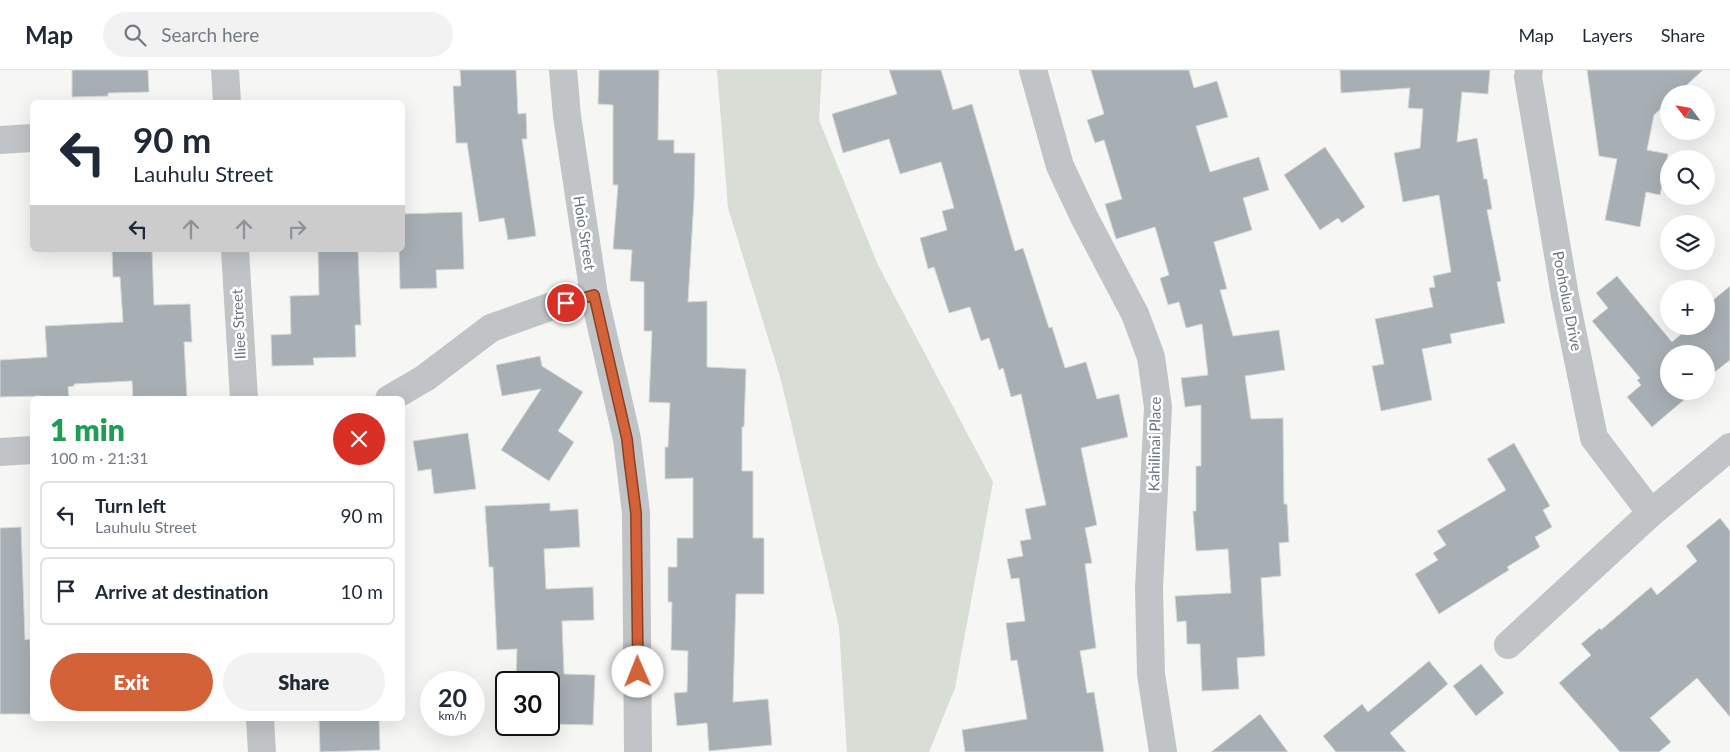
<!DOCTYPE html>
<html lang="en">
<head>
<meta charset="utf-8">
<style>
  body { margin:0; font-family:Lato,sans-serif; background:#f2f2f3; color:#1f2937; height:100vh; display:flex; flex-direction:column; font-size:19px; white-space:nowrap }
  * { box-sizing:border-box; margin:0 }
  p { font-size:16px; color:#747a83 }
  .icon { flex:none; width:28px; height:28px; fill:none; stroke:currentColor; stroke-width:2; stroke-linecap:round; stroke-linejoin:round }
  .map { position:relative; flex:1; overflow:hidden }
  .details { position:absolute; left:30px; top:326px; width:375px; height:325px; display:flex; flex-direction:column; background:#fff; border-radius:8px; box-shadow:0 5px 20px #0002 }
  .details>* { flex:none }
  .hud { position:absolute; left:30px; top:30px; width:375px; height:152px; border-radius:8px; box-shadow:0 5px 20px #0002; background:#fff; color:#1f2937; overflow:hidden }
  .needle { width:32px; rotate:301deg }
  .tools { position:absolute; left:1660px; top:15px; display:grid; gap:10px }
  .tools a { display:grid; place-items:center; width:55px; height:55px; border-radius:50%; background:#fff; box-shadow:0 5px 20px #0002; font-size:25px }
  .speed { position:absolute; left:420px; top:601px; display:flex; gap:10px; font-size:25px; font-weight:700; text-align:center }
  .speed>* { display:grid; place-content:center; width:65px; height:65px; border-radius:50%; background:#fff; box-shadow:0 5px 20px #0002; line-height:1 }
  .speed small { font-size:12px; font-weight:400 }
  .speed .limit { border:2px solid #111; border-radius:8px; background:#fff; color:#111 }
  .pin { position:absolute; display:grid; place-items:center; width:42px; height:42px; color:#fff; margin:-21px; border:2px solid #fff; border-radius:50%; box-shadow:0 1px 5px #0007 }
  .me { position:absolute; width:55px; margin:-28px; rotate:359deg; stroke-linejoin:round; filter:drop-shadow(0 0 4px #0008) }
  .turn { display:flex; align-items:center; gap:18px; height:105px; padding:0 20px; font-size:22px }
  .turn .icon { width:65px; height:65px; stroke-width:2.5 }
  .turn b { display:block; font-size:35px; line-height:42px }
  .lanes { display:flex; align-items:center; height:48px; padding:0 20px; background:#0003; justify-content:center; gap:25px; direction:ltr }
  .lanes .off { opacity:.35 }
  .round { display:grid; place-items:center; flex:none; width:52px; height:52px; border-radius:26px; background:#f2f2f3 }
  .head { display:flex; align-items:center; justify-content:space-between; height:85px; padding:0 20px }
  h1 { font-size:30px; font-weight:800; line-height:38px; color:#1e9e55 }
  .primary-button { display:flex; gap:10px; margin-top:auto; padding:10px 20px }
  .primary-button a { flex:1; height:58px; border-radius:30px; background:#d36238; color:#fff; font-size:20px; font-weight:800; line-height:58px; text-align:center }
  .primary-button a+a { background:#f2f2f3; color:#1f2937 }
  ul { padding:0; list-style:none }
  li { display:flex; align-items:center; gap:15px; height:68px; margin:0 10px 8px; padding:0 10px; border:2px solid #e0e1e3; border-radius:8px }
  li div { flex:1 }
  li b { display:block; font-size:19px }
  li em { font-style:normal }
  header { display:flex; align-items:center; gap:30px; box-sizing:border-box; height:70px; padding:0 25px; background:#fff; border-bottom:1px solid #e0e1e3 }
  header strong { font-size:24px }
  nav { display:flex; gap:28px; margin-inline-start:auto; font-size:18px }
  .search { width:350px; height:45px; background:#f2f2f3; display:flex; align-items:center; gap:12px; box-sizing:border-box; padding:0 18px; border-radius:28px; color:#747a83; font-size:19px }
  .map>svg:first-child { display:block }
  .green { fill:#d8ddd5 }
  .building { fill:#a8afb4; stroke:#d8d8d6 }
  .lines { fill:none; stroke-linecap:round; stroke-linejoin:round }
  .street { stroke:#c0c4c7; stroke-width:28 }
  .route-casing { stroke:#894024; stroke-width:12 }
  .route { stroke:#d36238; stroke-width:9 }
  .labels { text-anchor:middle; stroke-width:5; stroke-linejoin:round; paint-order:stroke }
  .street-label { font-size:15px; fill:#687682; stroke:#fff }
</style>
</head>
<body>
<header>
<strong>Map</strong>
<div class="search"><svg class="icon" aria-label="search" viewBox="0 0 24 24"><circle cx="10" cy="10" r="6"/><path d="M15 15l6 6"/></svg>Search here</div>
<nav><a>Map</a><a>Layers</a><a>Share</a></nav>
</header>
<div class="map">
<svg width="1730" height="682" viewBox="0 0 1730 682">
  <rect width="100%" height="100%" fill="#f6f7f4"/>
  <path class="green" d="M717,0H822L819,50L878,195L993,412L955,618L929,682H847L839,557L781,310L728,138Z"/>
  <path class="building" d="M72,0H148L149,22L108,23V26L72,27Z
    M460,0H516L518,44L526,43L527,69H522L536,166L508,170L504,148L479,152L467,73H456L453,16H461Z
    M599,0H659L658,70H674V83H695L694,129L688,232L707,231V297L746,299L744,357H742V401H753V468H764V524H736L733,632L768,629L772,675L709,681L707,653L677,656L674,623L687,622L688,581L671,580L672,532H668V497H677V468H693V408L665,409V377H668L670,333L649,332L652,261H644V212L630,211L632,180L613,179L618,115H613V35L598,34Z
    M889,0H941L953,40L972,34L1015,181L1023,178L1049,258L1052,257L1065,298L1086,292L1097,329L1119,324L1128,367L1081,378L1097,455L1085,458L1092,493L1085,494L1096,578L1080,581L1087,623L1094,622L1104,682H965L962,660L1027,649L1017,590L1011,591L1006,553L1025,551L1019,508L1011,509L1007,489L1023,486L1020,471L1031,469L1025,439L1046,435L1021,324L1011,327L1003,298L999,300L989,268L981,271L970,237L949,243L934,197L928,199L920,168L947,160L942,141L954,138L941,92L900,104L889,69L843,83L832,44L897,24Z
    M1091,0H1189L1194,18L1217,11L1228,47L1196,56L1210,102L1259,87L1269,120L1243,128L1252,160L1214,172L1227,219L1220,220L1233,266L1279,260L1285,300L1245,306L1251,349L1283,348L1284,434H1287L1289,472L1279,473L1281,506L1261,508L1265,586L1237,588L1239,619L1202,621L1200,574H1187L1186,551L1177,552L1175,526L1231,523L1228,479L1196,481L1193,441H1196V396H1201V335L1185,337L1181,308L1208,305L1202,254L1186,258L1179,232L1168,235L1160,208L1169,205L1155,157L1116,169L1105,134L1122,129L1104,70L1095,73L1087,50L1104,44Z
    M1340,0H1490L1488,24L1462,22L1457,72L1477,68L1484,109H1487L1492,139L1487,140L1501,211L1497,212L1505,253L1450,264L1452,273L1422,279L1432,330L1381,341L1372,296L1384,294L1375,249L1433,237L1429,218L1435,217L1433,206L1451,202L1439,125L1403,132L1394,83L1420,78L1423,39L1408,38L1410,18L1341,23Z
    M1587,0H1703L1677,24H1669V31L1654,45L1647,80L1668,84L1660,125L1646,122L1640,157L1605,150L1617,89L1599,86Z
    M1325,77L1365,137L1342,153L1338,148L1320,160L1284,105Z
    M462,142L464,199L436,200L437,218L400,219L399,180H402V144Z
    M112,180H152L154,235L190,234L192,272H184L187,329H133L132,311L74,314V316L68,317L69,329H41V326L0,327V290L47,287L45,256L123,252L120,207H113Z
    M318,180H358L361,255H355L356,287L313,288L314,295L272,296L271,265L291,264L290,226L319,225Z
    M1617,206L1672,272L1691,256H1706V236L1730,216V290L1706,309V284H1669V321H1692L1684,327L1685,329L1652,357L1627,327L1641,315L1637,310L1640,308L1592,251L1608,238L1596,223Z
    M540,286L542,296L583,322L558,361L574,372L549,411L501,380L541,319L502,326L496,295Z
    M468,363L476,419L434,424L431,399L418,401L413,371Z
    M1514,373L1550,436L1543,440L1552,457L1535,467L1540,477L1507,497L1509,500L1439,544L1415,504L1438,490L1433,483L1446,475L1437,461L1506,420L1487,389Z
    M550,433V441L578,439L580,477L544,479L546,519L593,517L594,550L562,551L564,604L595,605L593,655L549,654V612H516L517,579L497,580L493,497H489L485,436Z
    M1720,448L1730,461V647L1697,608L1650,648L1671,672L1659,682H1620L1559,613L1591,585L1581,574L1600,558L1601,560L1651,517L1657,525L1697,491L1686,476Z
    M21,457L25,570L30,569L32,644H0V458Z
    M1429,591L1448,614L1390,663L1406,682H1336L1323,666L1362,634L1368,642Z
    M1481,594L1504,623L1476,646L1453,616Z
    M1260,644L1288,682H1211Z
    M319,649H379L380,680L320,682Z"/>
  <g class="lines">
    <path class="street" d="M225,0L227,32
      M563,0L567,46L594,225L627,369L636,443L638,682
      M1033,0L1060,96L1084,147L1135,244L1151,287L1158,337L1149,519L1151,604L1163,682
      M0,70L32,68
      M235,180L244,329
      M389,329L425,308L491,258L552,236L594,225
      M0,382L32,380
      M1651,443L1730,377
      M1508,575L1651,443L1594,368L1565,226L1528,7L1529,0
      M260,649L262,682"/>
  </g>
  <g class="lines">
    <g class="route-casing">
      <path id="route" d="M566,233L594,225L627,369L629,388L636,443L638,602"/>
    </g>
    <use href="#route" class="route"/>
  </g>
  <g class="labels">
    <g class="street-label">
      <text transform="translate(584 163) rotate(81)" y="5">Hoio Street</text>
      <text transform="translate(1567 231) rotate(79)" y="5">Pooholua Drive</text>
      <text transform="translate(239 254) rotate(-93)" y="5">Iliee Street</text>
      <text transform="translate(1155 374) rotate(-89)" y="5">Kahilinai Place</text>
    </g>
  </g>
</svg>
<div class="tools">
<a><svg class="needle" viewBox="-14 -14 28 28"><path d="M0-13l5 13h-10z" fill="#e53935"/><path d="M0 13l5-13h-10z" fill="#747a83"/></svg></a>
<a><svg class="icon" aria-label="search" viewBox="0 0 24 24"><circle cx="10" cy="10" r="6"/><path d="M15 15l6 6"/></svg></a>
<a><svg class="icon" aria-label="layers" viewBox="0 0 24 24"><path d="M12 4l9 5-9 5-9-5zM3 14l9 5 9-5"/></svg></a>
<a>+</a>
<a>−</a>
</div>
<div class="speed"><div>20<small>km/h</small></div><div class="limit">30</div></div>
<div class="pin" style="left:566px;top:233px;background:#d93025"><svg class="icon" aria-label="arrive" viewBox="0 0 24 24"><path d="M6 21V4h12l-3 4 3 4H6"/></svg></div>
<svg class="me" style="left:638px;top:602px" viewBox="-20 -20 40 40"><circle r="19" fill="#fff"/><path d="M0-13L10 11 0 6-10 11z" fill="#d36238"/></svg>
<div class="hud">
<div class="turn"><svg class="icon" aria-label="left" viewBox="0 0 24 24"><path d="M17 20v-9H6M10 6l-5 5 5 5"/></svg><div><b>90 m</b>Lauhulu Street</div></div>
<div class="lanes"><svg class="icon" aria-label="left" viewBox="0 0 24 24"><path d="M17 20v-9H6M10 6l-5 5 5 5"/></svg><svg class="icon off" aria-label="ahead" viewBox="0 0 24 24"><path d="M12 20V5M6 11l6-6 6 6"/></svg><svg class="icon off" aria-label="ahead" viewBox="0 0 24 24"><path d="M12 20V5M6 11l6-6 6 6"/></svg><svg class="icon off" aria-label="right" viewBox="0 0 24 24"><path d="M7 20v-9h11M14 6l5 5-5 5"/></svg></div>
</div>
<section class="details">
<div class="head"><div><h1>1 min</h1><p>100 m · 21:31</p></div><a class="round" style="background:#d93025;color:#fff"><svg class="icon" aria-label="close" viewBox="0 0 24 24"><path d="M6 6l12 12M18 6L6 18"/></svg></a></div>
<ul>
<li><svg class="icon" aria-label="left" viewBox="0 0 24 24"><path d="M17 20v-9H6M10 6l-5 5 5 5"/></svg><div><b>Turn left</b><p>Lauhulu Street</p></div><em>90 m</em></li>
<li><svg class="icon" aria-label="arrive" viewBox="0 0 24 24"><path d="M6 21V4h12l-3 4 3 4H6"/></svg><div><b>Arrive at destination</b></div><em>10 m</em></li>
</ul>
<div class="primary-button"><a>Exit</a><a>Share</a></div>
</section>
</div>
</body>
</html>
